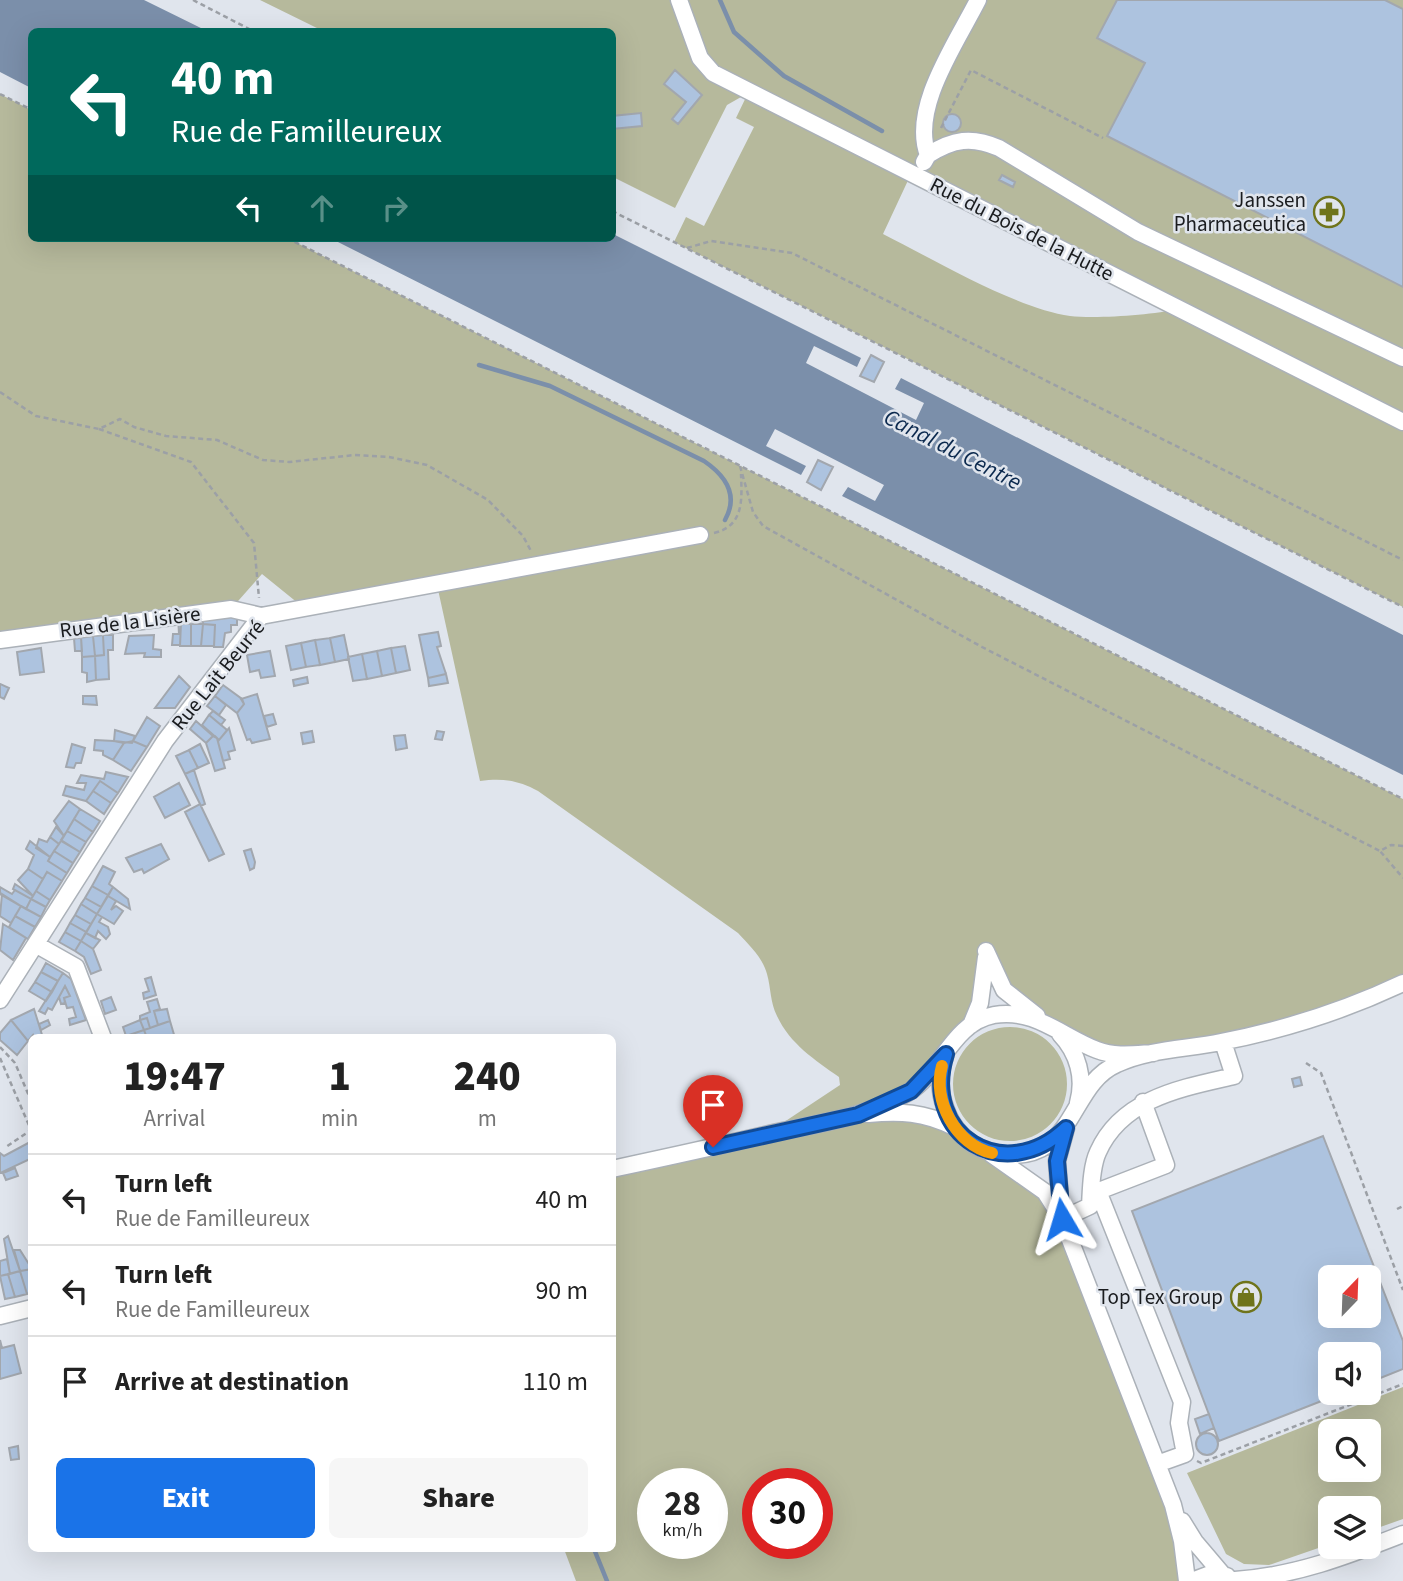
<!DOCTYPE html>
<html lang="en">
<head>
<meta charset="utf-8">
<style>
  body { margin:0; font-family:"Source Sans 3",sans-serif; background:#f6f6f6; color:#222; height:100vh; display:flex; flex-direction:column; font-size:26px; white-space:nowrap }
  * { box-sizing:border-box; margin:0 }
  p { font-size:23px; color:#767676 }
  .icon { flex:none; width:38px; height:38px; fill:none; stroke:currentColor; stroke-width:2; stroke-linecap:round; stroke-linejoin:round }
  .map { position:relative; flex:1; overflow:hidden }
  .panel { position:absolute; left:28px; top:1034px; width:588px; height:518px; display:flex; flex-direction:column; background:#fff; border-radius:10px; box-shadow:0 7px 28px #0002 }
  .panel>* { flex:none }
  .top-card { position:absolute; left:28px; top:28px; width:588px; height:214px; border-radius:10px; box-shadow:0 7px 28px #0002; background:#00695c; color:#fff; overflow:hidden }
  .needle { width:46px; rotate:23deg }
  .controls { position:absolute; left:1318px; top:1265px; display:grid; gap:14px }
  .controls a { display:grid; place-items:center; width:63px; height:63px; border-radius:10px; background:#fff; box-shadow:0 7px 28px #0002; font-size:35px }
  .speed { position:absolute; left:637px; top:1468px; display:flex; gap:14px; font-size:35px; font-weight:700; text-align:center }
  .speed>* { display:grid; place-content:center; width:91px; height:91px; border-radius:50%; background:#fff; box-shadow:0 7px 28px #0002; line-height:1 }
  .speed small { font-size:18px; font-weight:400 }
  .speed .limit { border:10px solid #d22; background:#fff; color:#111 }
  .pin { position:absolute; display:grid; place-items:center; width:60px; height:60px; color:#fff; margin:-72px -30px; border-radius:50% 50% 50% 0; rotate:-45deg; box-shadow:0 0 7px #0007 }
  .pin .icon { rotate:45deg }
  .me { position:absolute; width:77px; margin:-38px; rotate:353deg; stroke-linejoin:round; filter:drop-shadow(0 0 5px #0008) }
  .turn { display:flex; align-items:center; gap:24px; height:147px; padding:0 28px; font-size:32px }
  .turn .icon { width:91px; height:91px; stroke-width:2.5 }
  .turn b { display:block; font-size:49px; line-height:60px }
  .lanes { display:flex; align-items:center; height:66px; padding:0 28px; background:#0003; justify-content:center; gap:35px; direction:ltr }
  .lanes .off { opacity:.35 }
  .eta { display:flex; justify-content:space-evenly; align-items:center; height:119px; text-align:center }
  .eta b { font-size:42px; font-weight:800; line-height:49px }
  .primary-button { display:flex; gap:14px; margin-top:auto; padding:14px 28px }
  .primary-button a { flex:1; height:80px; border-radius:10px; background:#1a73e8; color:#fff; font-size:28px; font-weight:800; line-height:80px; text-align:center }
  .primary-button a+a { background:#f6f6f6; color:#222 }
  ul { padding:0; list-style:none }
  li { display:flex; align-items:center; gap:21px; height:91px; padding:0 28px; border-top:2px solid #e0e0e0 }
  li div { flex:1 }
  li b { display:block; font-size:26px }
  li em { font-style:normal }
  .map>svg:first-child { display:block }
  .green { fill:#b6b99c; fill-rule:evenodd }
  .water { fill:#7b8faa }
  .lines { fill:none; stroke-linecap:round; stroke-linejoin:round }
  .stream { stroke:#7b8faa; stroke-width:4.5 }
  .building { fill:#adc3df; stroke:#a2a7ae; stroke-width:2; fill-rule:evenodd }
  .minor-casing { stroke:#abb1b8; stroke-width:19 }
  .path { stroke:#9ca0a6; stroke-width:2.5; stroke-dasharray:5 3.5; stroke-linecap:butt }
  .minor { stroke:#fff; stroke-width:16 }
  .route-casing { stroke:#114b97; stroke-width:18 }
  .route { stroke:#1a73e8; stroke-width:12 }
  .slow { stroke:#f59e0b; stroke-width:12 }
  .labels { text-anchor:middle; stroke-width:5; stroke-linejoin:round; paint-order:stroke }
  .poi-label { font-size:21px; fill:#1a1c1f; stroke:#e0e5ed; text-anchor:end }
  .street-label { font-size:21px; fill:#1a1c1f; stroke:#e0e5ed }
  .water-label { font-size:23px; font-style:italic; fill:#0b294e; stroke:#e0e5ed }
</style>
</head>
<body>
<div class="map">
<svg width="1403" height="1581" viewBox="0 0 1403 1581">
  <rect width="100%" height="100%" fill="#e0e5ed"/>
  <path class="green" d="M260,0H1403V607L674,242L686,217L704,226L754,127L736,118L748,93L727,105L675,208L613,177L612,32L323,31ZM911,174L1178,309C1152,315 1096,319 1070,316C1017,309 933,259 883,234Z
    M0,94L31,110L32,238H287L1403,799V983L1332,1013L1122,1055L1056,1029L994,971L980,1003L926,1076L860,1114L932,1116L1045,1192L1173,1505L1187,1581H576L564,1549H612L613,1169L763,1136L840,1085L839,1077C815,1060 790,1044 777,1016C770,1002 771,988 767,974C763,958 749,945 738,933L538,791C518,780 502,778 480,781L437,585L304,608L262,574L231,609L0,640ZM653,1484H712V1544H653ZM758,1484H817V1544H758Z
    M953 1084a57 57 0 1 1 114 0a57 57 0 1 1-114 0Z
    M1403,1387V1519L1369,1531L1368,1508H1330V1544L1269,1565L1244,1564L1226,1554L1187,1473ZM1330,1432H1368V1470H1330Z"/>
  <path class="water" d="M0,0H144L207,31L32,32L31,88L0,72Z
    M613,234L861,358L857,367L814,346L806,363L916,420L924,403L895,389L901,378L1403,635V775L842,496L848,487L875,501L884,485L775,429L766,446L806,466L801,475L330,238H612Z"/>
  <g class="lines">
    <path class="stream" d="M720,0L734,32L784,76L882,131
      M479,365L550,386L704,461C726,476 739,495 725,520
      M594,1549L607,1581"/>
  </g>
  <path class="building" d="M1117,0H1385L1403,9V287L1107,136L1145,63L1097,38Z
    M675,70L702,95L678,124L672,119L686,102L664,84Z
    M641,113L642,126L612,129V116Z
    M943 123a9 9 0 1 1 18 0a9 9 0 1 1-18 0Z
    M1002,175L1015,182L1013,187L999,180Z
    M871,355L884,362L874,382L860,376Z
    M818,460L833,467L821,490L807,482Z
    M178,616H191V624L181,623L180,645H172L173,634H179Z
    M203,616H237V625H231V632L225,633L223,647H214L215,625L203,624Z
    M181,623L191,624V646H180Z
    M191,624H203L201,646H191Z
    M203,624L215,625L214,646H201Z
    M438,632L441,646L437,647L446,674L428,678L419,635Z
    M103,635L104,655L95,656L93,636Z
    M103,635H113V650H108L109,679L96,680L95,656L104,655Z
    M154,635L153,649L161,650V657H144L145,653L125,654L129,636Z
    M344,635L349,659L335,662L330,638Z
    M81,636H93L95,656L82,657Z
    M81,637L82,651H75L74,638Z
    M330,638L335,662L320,665L315,640Z
    M315,640L320,665L306,667L301,643Z
    M301,643L306,667L291,670L286,646Z
    M405,646L410,670L396,673L391,648Z
    M41,648L44,672L20,675L17,652Z
    M391,648L396,673L382,676L377,651Z
    M270,651L275,676L261,678L259,670L250,672L247,655Z
    M377,651L382,676L367,679L362,654Z
    M362,654L367,679L353,681L348,657Z
    M82,657L95,656L96,680L87,682V673L82,672Z
    M446,674L448,683L429,686L428,678Z
    M179,676L190,687L175,708H155Z
    M307,677L308,683L294,686L293,680Z
    M0,684L9,688L4,699L0,697Z
    M223,685L242,699L244,704L237,713L215,696Z
    M257,694L270,739L252,743L250,739L247,740L237,713L244,704L241,699Z
    M83,696H96L97,705L83,704Z
    M215,696L226,705L219,715L207,706Z
    M213,711L225,720L221,725L209,715Z
    M273,714L276,724L267,727L264,716Z
    M209,715L227,730L219,740L202,725Z
    M147,717L160,726L147,747L133,741Z
    M196,721L213,736L206,743L190,729Z
    M229,728L235,750L228,752L230,759L223,761L217,738L219,740Z
    M115,730L135,736L132,743L114,741Z
    M312,731L314,742L303,744L301,733Z
    M437,731L444,732L442,740L435,739Z
    M405,735L407,748L396,750L394,736Z
    M213,736L217,738L225,768L215,771L206,743Z
    M95,740L114,741L124,743L113,760L103,755V751L94,750Z
    M133,741L147,747L131,771L113,760L124,743Z
    M72,744L85,748L81,763H76L74,768L66,767Z
    M200,744L209,763L198,768L189,750Z
    M189,750L198,768L185,774L176,756Z
    M194,770L205,804L201,806L185,774Z
    M106,772L128,777L118,793L100,781L86,801L63,795L66,786L84,790L86,783H77L81,775L104,779Z
    M100,781L118,793L111,803L93,791Z
    M179,783L190,805L165,818L154,797Z
    M93,791L111,803L104,814L86,801Z
    M69,801L80,809L64,836L54,821Z
    M200,804L224,854L209,861L185,812Z
    M80,809L100,821L93,832L74,819Z
    M74,819L93,832L86,842L67,831Z
    M56,827L64,836L59,844L50,837Z
    M67,831L86,842L80,852L61,840Z
    M50,837L59,844L50,857L36,848L39,839L47,842Z
    M30,841L50,857L48,861L67,873L62,881L47,872L43,879L28,869L34,855L26,849Z
    M61,841L80,852L73,863L54,851Z
    M161,844L169,859L144,873L142,869L134,872L126,858Z
    M251,849L255,862L254,868L250,870L244,851Z
    M54,851L73,863L67,873L48,861Z
    M103,866L115,872L109,884L113,887L108,895L92,886Z
    M28,869L43,879L33,896L18,880Z
    M47,872L62,881L50,900L36,891Z
    M15,884L33,896L31,899L13,889Z
    M92,886L108,895L101,907L85,898Z
    M0,887L12,894L15,890L31,899L26,909L0,894Z
    M113,887L128,899L130,909L108,896Z
    M36,891L50,900L46,907L31,899Z
    M2,894L21,906L11,923L0,916Z
    M108,896L116,901L111,910L116,906L123,911L114,924L97,914Z
    M85,898L101,907L97,914L81,904Z
    M31,899L46,907L41,917L26,909Z
    M81,904L97,914L91,924L75,915Z
    M21,906L41,917L35,927L15,916Z
    M97,914L102,917L99,922L108,927L110,934L106,939L98,931L95,938L86,933Z
    M75,915L91,924L86,932L70,923Z
    M15,916L35,927L28,939L9,927Z
    M70,923L86,932L81,941L65,932Z
    M3,924L26,938L13,960L0,950Z
    M65,932L81,941L75,951L59,942Z
    M86,933L100,940L93,949L81,941Z
    M81,941L93,949L101,970L91,974L84,957L75,951Z
    M46,963L63,973L58,981L41,972Z
    M41,972L58,981L52,992L35,982Z
    M63,973L71,979L86,1020L70,1025L69,1019L76,1017L73,1007L67,1008L64,998L70,996L65,986L52,1010L48,1008L45,1014L39,1011Z
    M151,977L156,995L144,999L143,993L149,991L145,979Z
    M35,982L52,992L46,1001L29,991Z
    M65,986L70,996L64,998L65,1003L61,1004L59,997Z
    M111,997L116,1010L105,1014L101,1001Z
    M157,999L160,1009L154,1011L158,1025L150,1028L147,1018L140,1020V1016L150,1012L147,1002Z
    M34,1009L43,1038H34L33,1035L28,1041L11,1020Z
    M167,1009L170,1021L158,1025L154,1011Z
    M147,1018L150,1028L144,1030L140,1020Z
    M11,1020L28,1041L17,1055L0,1040V1033Z
    M48,1020L50,1025L41,1030L39,1024Z
    M140,1020L144,1030L126,1036L123,1027Z
    M170,1021L175,1038H147L144,1030Z
    M144,1030L147,1038H127L126,1036Z
    M1300,1077L1302,1085L1294,1087L1292,1079Z
    M1323,1136L1403,1341V1369L1368,1383V1354H1330V1393H1342L1219,1441L1132,1211ZM1330,1278H1368V1316H1330Z
    M32,1141V1158L0,1173V1153L4,1156Z
    M15,1168L18,1176L6,1180L3,1173Z
    M8,1236L20,1271L10,1274L4,1239Z
    M14,1250H20L32,1269L20,1271Z
    M7,1259L10,1274L0,1276V1261Z
    M32,1269V1292L27,1294L20,1271Z
    M20,1271L27,1294L15,1297L8,1274Z
    M8,1274L15,1297L5,1299L0,1276Z
    M0,1340L2,1348L14,1345L21,1373L0,1379Z
    M1209,1414L1214,1428L1200,1434L1195,1419Z
    M1196 1444a11 11 0 1 1 22 0a11 11 0 1 1-22 0Z
    M18,1446L19,1459L11,1460L9,1448Z"/>
  <g class="lines">
    <g class="minor-casing">
      <path id="minor" d="M679,0L700,58L713,73L1403,422
        M928,155C953,139 972,136 999,148L1138,232L1403,358
        M924,162L928,155C910,108 957,42 978,0
        M0,640L231,609L261,616
        M37,945L76,967L103,1038
        M986,951L1004,990L1037,1016
        M0,1000L165,741L261,616L700,535
        M971,1025L980,1003L986,957
        M1060,1034C1078,1053 1085,1078 1078,1103
        M945,1056C938,1078 939,1096 949,1117C957,1134 975,1149 993,1153C1077,1169 1066,1086 1117,1064C1149,1049 1188,1049 1221,1042C1283,1030 1346,1010 1403,983
        M868,1114C900,1111 924,1112 954,1127
        M991,1154L1045,1192L1062,1219L1173,1505L1182,1541L1187,1581
        M612,1169C668,1157 723,1145 778,1132C822,1123 870,1116 909,1092C942,1071 952,1023 994,1015C1034,1008 1061,1036 1097,1050C1115,1057 1135,1054 1154,1053
        M1098,1191L1182,1402L1179,1423L1185,1454L1157,1464
        M1091,1194L1166,1165L1143,1102
        M1061,1213L1057,1161L1066,1128
        M1062,1219L1090,1206C1091,1190 1091,1167 1098,1152C1122,1098 1182,1088 1234,1076L1223,1042
        M0,1316L32,1308
        M1182,1521L1195,1542L1223,1575
        M1235,1580C1295,1576 1347,1556 1403,1534
        M1192,1581L1213,1573L1227,1576"/>
    </g>
    <path class="path" d="M193,0L255,32
      M0,94L32,110
      M941,128L971,70L1103,138
      M612,211L1403,607
      M287,238L1403,799
      M687,248L711,241L792,253L1403,560
      M0,392L36,416L99,429L120,419L134,427L166,436L217,440L263,460L289,462L355,455L389,457L427,465L488,500L523,536L531,551
      M99,429L191,462L254,543L259,598
      M740,466L753,512L763,526L982,647L1380,851
      M714,533C744,526 742,500 741,474
      M1403,846L1391,845L1380,851L1403,878
      M0,1047L15,1063L32,1103
      M0,1058L31,1130L6,1147
      M1306,1063L1321,1073L1403,1290
      M1397,1209L1403,1206
      M1197,1461L1201,1463L1403,1384"/>
    <use href="#minor" class="minor"/>
  </g>
  <g class="lines">
    <g class="route-casing">
      <path id="route" d="M713,1147L858,1115L911,1091L946,1054C920,1135 1004,1187 1066,1128L1057,1161L1062,1219"/>
    </g>
    <use href="#route" class="route"/>
    <path class="slow" d="M942,1066C932,1100 956,1145 992,1153"/>
  </g>
  <defs>
    <g id="pharmacy-ring" transform="scale(1.575)"><circle r="9.5" fill="#e0e5ed" stroke="#6f741b" stroke-width="1.5"/><path d="M-2-6h4v4h4v4h-4v4h-4v-4h-4v-4h4Z" fill="#6f741b"/></g>
    <g id="shop-ring" transform="scale(1.575)"><circle r="9.5" fill="#e0e5ed" stroke="#6f741b" stroke-width="1.5"/><path d="M-5-2.5h2.3a2.7 3.5 0 0 1 5.4 0H5L5.5 6h-11ZM-1.5-2.5h3a1.5 2.3 0 0 0-3 0Z" fill="#6f741b"/></g>
  </defs>
  <g fill-rule="evenodd">
    <use href="#pharmacy-ring" x="1329" y="212"/>
    <use href="#shop-ring" x="1246" y="1297"/>
  </g>
  <g class="labels">
    <g class="poi-label">
      <text x="1306" y="207">Janssen<tspan x="1306" dy="24">Pharmaceutica</tspan></text>
      <text x="1223" y="1304">Top Tex Group</text>
    </g>
    <g class="street-label">
      <text transform="translate(1022 229) rotate(27)" y="7">Rue du Bois de la Hutte</text>
      <text transform="translate(130 622) rotate(-7)" y="7">Rue de la Lisière</text>
      <text transform="translate(218 675) rotate(-51)" y="7">Rue Lait Beurré</text>
    </g>
    <g class="water-label">
      <text transform="translate(953 449) rotate(27)" y="8">Canal du Centre</text>
    </g>
  </g>
</svg>
<div class="controls">
<a><svg class="needle" viewBox="-14 -14 28 28"><path d="M0-13l5 13h-10z" fill="#e53935"/><path d="M0 13l5-13h-10z" fill="#767676"/></svg></a>
<a><svg class="icon" aria-label="sound" viewBox="0 0 24 24"><path d="M4 9h4l5-4v14l-5-4H4zM17 9q2 3 0 6"/></svg></a>
<a><svg class="icon" aria-label="search" viewBox="0 0 24 24"><circle cx="10" cy="10" r="6"/><path d="M15 15l6 6"/></svg></a>
<a><svg class="icon" aria-label="layers" viewBox="0 0 24 24"><path d="M12 4l9 5-9 5-9-5zM3 14l9 5 9-5"/></svg></a>
</div>
<div class="speed"><div>28<small>km/h</small></div><div class="limit">30</div></div>
<div class="pin" style="left:713px;top:1147px;background:#d93025"><svg class="icon" aria-label="arrive" viewBox="0 0 24 24"><path d="M6 21V4h12l-3 4 3 4H6"/></svg></div>
<svg class="me" style="left:1062px;top:1219px" viewBox="-20 -20 40 40"><path d="M0-17L14 15 0 8-14 15z" fill="#1a73e8" stroke="#fff" stroke-width="4"/></svg>
<div class="top-card">
<div class="turn"><svg class="icon" aria-label="left" viewBox="0 0 24 24"><path d="M17 20v-9H6M10 6l-5 5 5 5"/></svg><div><b>40 m</b>Rue de Familleureux</div></div>
<div class="lanes"><svg class="icon" aria-label="left" viewBox="0 0 24 24"><path d="M17 20v-9H6M10 6l-5 5 5 5"/></svg><svg class="icon off" aria-label="ahead" viewBox="0 0 24 24"><path d="M12 20V5M6 11l6-6 6 6"/></svg><svg class="icon off" aria-label="right" viewBox="0 0 24 24"><path d="M7 20v-9h11M14 6l5 5-5 5"/></svg></div>
</div>
<section class="panel">
<div class="eta">
<div><b>19:47</b><p>Arrival</p></div>
<div><b>1</b><p>min</p></div>
<div><b>240</b><p>m</p></div>
</div>
<ul>
<li><svg class="icon" aria-label="left" viewBox="0 0 24 24"><path d="M17 20v-9H6M10 6l-5 5 5 5"/></svg><div><b>Turn left</b><p>Rue de Familleureux</p></div><em>40 m</em></li>
<li><svg class="icon" aria-label="left" viewBox="0 0 24 24"><path d="M17 20v-9H6M10 6l-5 5 5 5"/></svg><div><b>Turn left</b><p>Rue de Familleureux</p></div><em>90 m</em></li>
<li><svg class="icon" aria-label="arrive" viewBox="0 0 24 24"><path d="M6 21V4h12l-3 4 3 4H6"/></svg><div><b>Arrive at destination</b></div><em>110 m</em></li>
</ul>
<div class="primary-button"><a>Exit</a><a>Share</a></div>
</section>
</div>
</body>
</html>
